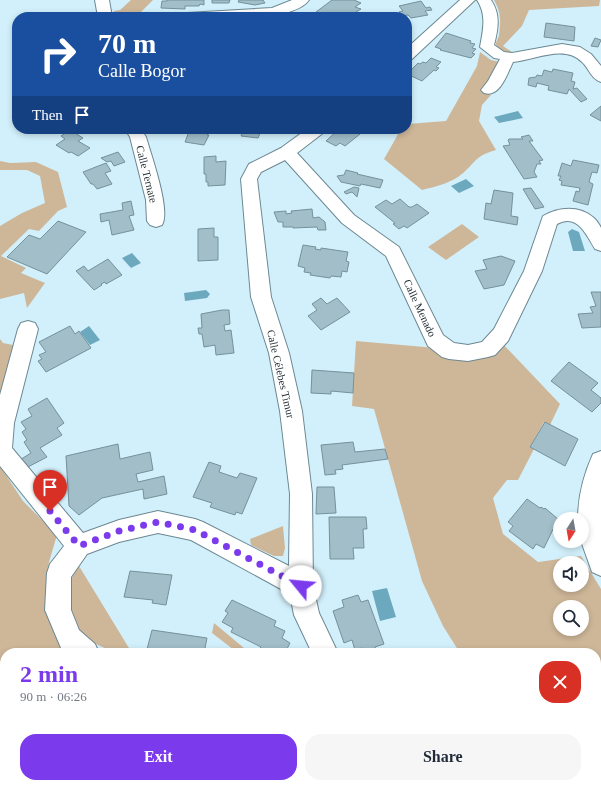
<!DOCTYPE html>
<html lang="en">
<head>
<meta charset="utf-8">
<style>
  body { margin:0; font-family:Georgia,serif; background:#f6f6f7; color:#1f2937; height:100vh; display:flex; flex-direction:column; font-size:15px; white-space:nowrap }
  * { box-sizing:border-box; margin:0 }
  p { font-size:13px; color:#747a83 }
  .icon { flex:none; width:22px; height:22px; fill:none; stroke:currentColor; stroke-width:2; stroke-linecap:round; stroke-linejoin:round }
  .map { position:relative; flex:1; overflow:hidden }
  .sheet { position:absolute; left:0px; top:648px; width:601px; height:140px; display:flex; flex-direction:column; background:#fff; border-radius:16px 16px 0 0; box-shadow:0 2px 6px #0003 }
  .sheet>* { flex:none }
  .guide { position:absolute; left:12px; top:12px; width:400px; height:122px; border-radius:16px; box-shadow:0 2px 6px #0003; background:#1a4fa0; color:#fff; overflow:hidden }
  .needle { width:26px; rotate:191deg }
  .controls { position:absolute; left:553px; top:512px; display:grid; gap:8px }
  .controls a { display:grid; place-items:center; width:36px; height:36px; border-radius:50%; background:#fff; box-shadow:0 2px 6px #0003; font-size:20px }
  .pin { position:absolute; display:grid; place-items:center; width:34px; height:34px; color:#fff; margin:-41px -17px; border-radius:50% 50% 50% 0; rotate:-45deg; box-shadow:0 0 4px #0007 }
  .pin .icon { rotate:45deg }
  .me { position:absolute; width:44px; margin:-22px; rotate:298deg; stroke-linejoin:round; filter:drop-shadow(0 0 3px #0008) }
  .turn { display:flex; align-items:center; gap:14px; height:84px; padding:0 20px; font-size:18px }
  .turn .icon { width:52px; height:52px; stroke-width:2.5 }
  .turn b { display:block; font-size:28px; line-height:34px }
  .then { display:flex; align-items:center; height:38px; padding:0 20px; background:#0003; gap:8px; font-size:15px }
  .round { display:grid; place-items:center; flex:none; width:42px; height:42px; border-radius:16px; background:#f6f6f7 }
  .head { display:flex; align-items:center; justify-content:space-between; height:68px; padding:0 20px }
  h1 { font-size:24px; font-weight:600; line-height:30px; color:#7c3aed }
  .button { display:flex; gap:8px; margin-top:auto; padding:8px 20px }
  .button a { flex:1; height:46px; border-radius:16px; background:#7c3aed; color:#fff; font-size:16px; font-weight:600; line-height:46px; text-align:center }
  .button a+a { background:#f6f6f7; color:#1f2937 }
  .map>svg:first-child { display:block }
  .green { fill:#ceb799; fill-rule:evenodd }
  .water { fill:#6da9be }
  .building { fill:#a1bec9; stroke:#75919a }
  .lines { fill:none; stroke-linecap:round; stroke-linejoin:round }
  .street-casing { stroke:#6c8892; stroke-width:2 }
  .street { fill:#fff; fill-rule:evenodd }
  .route { stroke:#7c3aed; stroke-width:7; stroke-dasharray:0 12.6 }
  .labels { text-anchor:middle; stroke-width:3; stroke-linejoin:round; paint-order:stroke }
  .street-label { font-size:11px; fill:#263236; stroke:#fff }
</style>
</head>
<body>
<div class="map">
<svg width="601" height="788" viewBox="0 0 601 788">
  <rect width="100%" height="100%" fill="#d2f0fb"/>
  <path class="green" d="M131,0H153L136,17H116L114,11L120,10Z
    M494,0H600L599,6L529,10L522,26L503,46L515,54C510,53 497,52 496,44C496,41 499,37 499,35C501,21 501,12 494,0Z
    M480,52L491,60L500,62L485,92L491,95L482,105L479,121L496,150C473,156 475,165 458,177C447,184 434,187 422,190L384,159L401,129H407V124L446,121L477,66Z
    M0,161L10,163L36,162L58,172L67,207L58,211L39,231L29,229L1,256L26,268L21,273L45,283L27,308L24,293L0,299V226L22,213L45,203L40,176L27,170H0Z
    M462,224L479,237L446,260L428,247Z
    M0,339L3,343L18,346L0,418Z
    M356,341L436,348L502,343L560,404L550,425L544,422L530,447L534,449L518,480H507L493,498L503,534L538,562L581,556L601,589V669L596,671V653H460L443,626L422,581L374,409L352,406ZM560,563H582V585H560ZM560,607H582V629H560Z
    M0,466L23,501L57,535L49,562L46,591L73,653H5V783H216L220,788H0Z
    M283,526L285,548L283,556H274L251,545L250,539Z
    M79,566L132,653C106,653 80,640 71,615C69,611 67,607 66,603C65,590 72,576 79,566Z
    M214,623L250,653H238L212,633Z
    M596,717L601,725V788H535L533,783H596Z
    M323,783H363L364,788H324Z"/>
  <path class="water" d="M518,111L523,118L499,123L494,117Z
    M466,179L474,186L459,193L451,186Z
    M572,229L579,232L585,251H573L568,232Z
    M132,253L141,263L131,268L122,258Z
    M206,290L210,294L207,298L185,301L184,293Z
    M89,326L100,340L90,345L80,332Z
    M387,588L396,617L380,621L372,591Z
    M249,783H282L283,785L275,788H251Z"/>
  <path class="building" d="M167,0H204V5L200,4L199,6H185V9L161,8L162,1H167Z
    M212,0H230L229,3H212Z
    M239,0H263L265,3L255,5L238,2Z
    M332,0H354L361,3L355,7L361,9L348,17H328L316,12Z
    M421,1L426,8L430,7L432,10L425,11L428,15L411,18L408,15L403,16L399,12L403,11L399,6Z
    M546,23L575,27L574,41L544,37Z
    M446,33L471,41L470,43L475,44L472,48L476,49L472,53L475,54L471,58L440,50L441,49L435,47Z
    M595,38L601,40L598,47L591,46Z
    M431,58L441,62L436,67L439,68L436,71L434,70L422,81L407,74L418,63L420,64L423,62L426,63Z
    M553,69L573,73L571,81L575,82L573,89L577,88L587,99L581,102L569,89L567,94L548,90L549,86L537,83L536,87L528,85L529,78L536,77L537,75L542,76L544,70L552,72Z
    M601,106V121L590,115Z
    M190,129H210L207,135H209L204,145L185,142Z
    M244,129H267L266,131H261L258,138L241,136Z
    M339,129H362L357,133L360,134L345,146L340,143L336,146L326,141Z
    M70,130L83,138L78,141L90,148L78,156L71,152L69,153L56,145L65,139L61,136Z
    M529,135L533,141H529L543,160L539,161L541,164H537L534,172L537,177L524,179L503,146L510,145L508,140L509,139H523L521,137Z
    M118,152L125,162L114,166L111,161L107,162L101,158Z
    M216,156V162L226,161L225,185L208,186V182H206V174H204V157Z
    M573,160L599,165L597,173L592,172L589,182L593,184L588,205L573,201L576,191L579,192L580,188L561,185L562,181L559,180L561,176H558L562,163L571,166Z
    M106,163L111,171L105,173L112,184L97,189L93,184H91L83,172Z
    M346,170L358,173L357,174L383,180L380,188L361,184L360,186L341,182L337,176L344,175Z
    M354,187L359,188L357,197L352,192L346,194L344,192Z
    M531,188L544,207L535,209L523,189Z
    M494,190L513,193L511,216L518,217L517,225L484,219L486,203L491,204Z
    M400,199L409,207H412L417,204L429,213L407,228L404,226L399,229L393,224L395,223L375,207L386,200L392,204Z
    M131,201L134,215L129,216L134,230L112,235L109,220L101,222L100,214L123,210L122,203Z
    M312,209L313,218L319,217L325,222L326,230H318L317,227L293,228V227H283V222H278L274,212L286,211V214L292,213L291,211Z
    M58,221L86,232L47,274L7,257L29,235L40,239Z
    M214,228V237H218V260L198,261V229Z
    M303,245L316,247L315,249L321,250V248L348,252L346,261L349,262L347,272L342,271L341,277L331,276L330,278L310,275L311,273L304,272L305,268L298,266Z
    M501,256L515,261L504,285L484,289L475,271L487,269L483,260Z
    M108,259L122,275L106,284L105,282L101,284L102,285L94,290L76,271L84,266L88,271Z
    M591,292H601V327L582,328L578,314L593,313L590,307L596,306Z
    M321,298L327,304L337,298L350,312L321,330L308,316L317,310L312,304Z
    M222,310H229L230,324L224,325L225,331L231,330L234,353L216,355L215,345L204,347L202,334H199L198,328H202L201,314Z
    M70,326L75,334L79,331L91,348L46,372L38,361L42,359L39,355L46,352L39,342Z
    M569,362L598,383L591,390L601,398V403L592,412L551,381Z
    M312,370L354,373L353,393L331,391V394L311,393Z
    M47,398L64,423L57,428L62,435L40,448L47,457L24,469L18,461L31,453L24,442L27,440L22,432L26,429L21,422L32,416L28,409Z
    M545,422L578,439L565,466L530,447Z
    M353,442L355,452L385,449L388,459L342,465L343,469L335,470L336,474L325,475L321,445Z
    M118,444L120,459L150,452L153,470L136,474L138,482L164,476L167,494L144,499L143,489L102,498L79,515L69,506L66,456Z
    M209,462L221,466L219,472L237,478L240,473L257,478L242,514L236,512L235,515L210,507L212,503L193,497Z
    M317,487H334L336,513L316,514Z
    M527,499L540,508L541,507L544,509L545,508L558,519L544,548L536,544L533,549L509,531L513,526L508,522Z
    M329,517H366L367,529H363L364,548H353L354,559H330Z
    M130,571L172,575L166,605L152,603L153,600L124,597Z
    M358,595L361,602L368,600L384,644L375,647L376,651L369,653H364L362,648L355,650L352,640L344,643L333,611L344,607L342,600Z
    M232,600L276,621L274,626L285,631L282,638L290,643L285,653H259L258,652L261,647L231,632L233,628L222,622L228,613L225,611Z
    M152,630L207,638L204,653H146Z
    M422,783H468L470,788H416L415,787Z"/>
  <g class="lines">
    <g class="street-casing">
      <path id="street" d="M95,0H109L112,17H98Z
        M292,0H309C292,24 208,17 180,17L182,14L187,13L272,8Z
        M460,0H475L412,59L407,60V48Z
        M477,0H491C501,15 498,29 494,45L504,52L512,53L562,44L580,47L591,54L601,66V82C591,79 589,68 582,62C564,44 535,60 513,62C507,74 500,98 484,93L481,90L488,81L500,59L494,58L480,47C483,30 487,15 477,0Z
        M125,129H141L146,137C151,155 171,210 162,225L156,227L150,225L147,221L146,200L130,137Z
        M307,129H325L323,133L297,153L354,215L399,247L443,335L454,343L468,345L482,342L494,329L524,271L543,216C559,207 579,205 594,218C596,220 600,225 601,228C601,235 601,244 601,251L595,249C586,234 577,213 557,224L542,271L508,341L495,355L488,357L468,361L449,359L442,357L428,346L386,256L342,223L285,160L261,172L257,179L271,297L289,353L302,411L312,494L313,586L319,613L338,653H312L294,615L290,594L191,540L158,533L119,542L87,554L71,577V610L79,630L95,644L99,653H66L61,648L45,610L47,573L50,564L64,546L0,466V395L18,329L21,323L28,321L35,323L38,329L14,423L12,448L83,533L119,520L158,511L195,519L203,522L289,566L290,494L280,411L269,353L251,297L241,179L249,164L281,148Z
        M601,451V576L592,572L581,541L582,519H578C578,496 584,474 593,454Z
        M364,783H392L393,788H365Z"/>
    </g>
    <use href="#street" class="street"/>
  </g>
  <g class="lines">
    <path class="route" d="M50,511L79,546L119,531L158,522L195,530L301,586"/>
  </g>
  <g class="labels">
    <g class="street-label">
      <text transform="translate(147 174) rotate(76)" y="4">Calle Ternate</text>
      <text transform="translate(420 308) rotate(65)" y="4">Calle Menado</text>
      <text transform="translate(281 374) rotate(77)" y="4">Calle Célebes Timur</text>
    </g>
  </g>
</svg>
<div class="controls">
<a><svg class="needle" viewBox="-14 -14 28 28"><path d="M0-13l5 13h-10z" fill="#e53935"/><path d="M0 13l5-13h-10z" fill="#747a83"/></svg></a>
<a><svg class="icon" aria-label="sound" viewBox="0 0 24 24"><path d="M4 9h4l5-4v14l-5-4H4zM17 9q2 3 0 6"/></svg></a>
<a><svg class="icon" aria-label="search" viewBox="0 0 24 24"><circle cx="10" cy="10" r="6"/><path d="M15 15l6 6"/></svg></a>
</div>
<div class="pin" style="left:50px;top:511px;background:#d93025"><svg class="icon" aria-label="arrive" viewBox="0 0 24 24"><path d="M6 21V4h12l-3 4 3 4H6"/></svg></div>
<svg class="me" style="left:301px;top:586px" viewBox="-20 -20 40 40"><circle r="19" fill="#fff"/><path d="M0-13L10 11 0 6-10 11z" fill="#7c3aed"/></svg>
<div class="guide">
<div class="turn"><svg class="icon" aria-label="right" viewBox="0 0 24 24"><path d="M7 20v-9h11M14 6l5 5-5 5"/></svg><div><b>70 m</b>Calle Bogor</div></div>
<div class="then">Then<svg class="icon" aria-label="arrive" viewBox="0 0 24 24"><path d="M6 21V4h12l-3 4 3 4H6"/></svg></div>
</div>
<section class="sheet">
<div class="head"><div><h1>2 min</h1><p>90 m · 06:26</p></div><a class="round" style="background:#d93025;color:#fff"><svg class="icon" aria-label="close" viewBox="0 0 24 24"><path d="M6 6l12 12M18 6L6 18"/></svg></a></div>
<div class="button"><a>Exit</a><a>Share</a></div>
</section>
</div>
</body>
</html>
